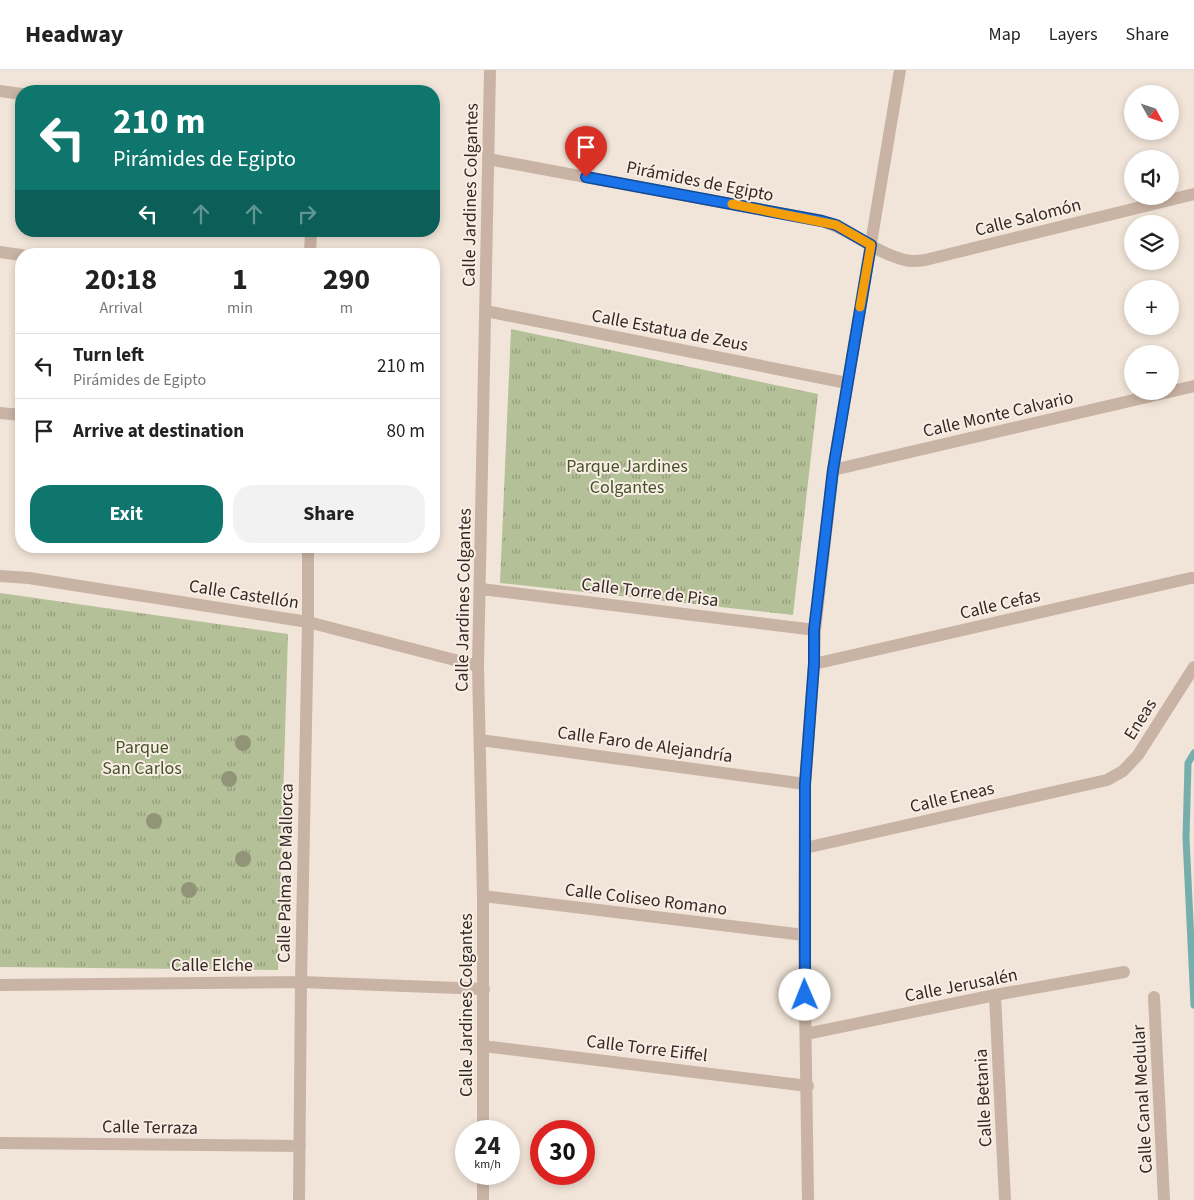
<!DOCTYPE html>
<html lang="en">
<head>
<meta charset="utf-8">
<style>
  body { margin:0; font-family:"Source Sans 3",sans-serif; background:#f2f2f2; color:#222; height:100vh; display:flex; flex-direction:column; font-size:19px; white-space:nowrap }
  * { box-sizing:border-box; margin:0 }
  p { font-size:16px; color:#767676 }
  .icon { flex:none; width:28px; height:28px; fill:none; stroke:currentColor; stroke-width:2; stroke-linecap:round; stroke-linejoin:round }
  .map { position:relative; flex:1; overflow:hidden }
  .panel { position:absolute; left:15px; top:178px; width:425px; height:305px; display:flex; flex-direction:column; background:#fff; border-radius:20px; box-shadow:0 2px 8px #0003 }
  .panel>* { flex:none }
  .guide { position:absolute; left:15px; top:15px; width:425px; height:152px; border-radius:20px; box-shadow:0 2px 8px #0003; background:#0f766e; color:#fff; overflow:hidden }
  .needle { width:32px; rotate:130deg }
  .controls { position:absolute; left:1124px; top:15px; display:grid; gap:10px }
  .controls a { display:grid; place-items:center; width:55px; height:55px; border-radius:50%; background:#fff; box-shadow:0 2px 8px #0003; font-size:25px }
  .speed { position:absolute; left:455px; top:1050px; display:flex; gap:10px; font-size:25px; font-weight:700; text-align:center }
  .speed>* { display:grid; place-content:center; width:65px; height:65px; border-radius:50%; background:#fff; box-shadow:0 2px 8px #0003; line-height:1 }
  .speed small { font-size:12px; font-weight:400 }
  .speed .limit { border:8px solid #d22; background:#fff; color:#111 }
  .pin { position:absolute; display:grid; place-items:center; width:42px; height:42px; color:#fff; margin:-51px -21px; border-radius:50% 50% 50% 0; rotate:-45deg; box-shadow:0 0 5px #0007 }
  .pin .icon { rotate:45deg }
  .me { position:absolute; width:55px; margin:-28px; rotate:359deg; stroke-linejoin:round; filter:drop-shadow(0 0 4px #0008) }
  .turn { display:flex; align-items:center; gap:18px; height:105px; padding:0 15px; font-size:22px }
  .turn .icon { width:65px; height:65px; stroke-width:2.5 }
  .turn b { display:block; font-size:35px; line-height:42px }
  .lanes { display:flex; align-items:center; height:48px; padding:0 15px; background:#0003; justify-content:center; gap:25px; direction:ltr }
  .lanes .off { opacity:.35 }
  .eta { display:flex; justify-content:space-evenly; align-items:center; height:85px; text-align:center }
  .eta b { font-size:30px; font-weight:700; line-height:35px }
  .button { display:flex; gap:10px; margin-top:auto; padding:10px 15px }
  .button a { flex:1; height:58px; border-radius:20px; background:#0f766e; color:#fff; font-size:20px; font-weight:700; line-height:58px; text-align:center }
  .button a+a { background:#f2f2f2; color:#222 }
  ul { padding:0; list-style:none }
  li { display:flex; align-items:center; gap:15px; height:65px; padding:0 15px; border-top:1px solid #e0e0e0 }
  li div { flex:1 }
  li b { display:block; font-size:19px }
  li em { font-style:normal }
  header { display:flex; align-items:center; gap:30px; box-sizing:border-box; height:70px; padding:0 25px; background:#fff; border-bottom:1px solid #e0e0e0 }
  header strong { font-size:24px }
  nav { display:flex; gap:28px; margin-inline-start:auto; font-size:18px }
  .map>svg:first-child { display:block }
  .grass { fill:url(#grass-tufts) }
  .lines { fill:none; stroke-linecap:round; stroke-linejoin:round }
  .stream { stroke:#76aeae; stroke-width:7 }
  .street { stroke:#c9b3a4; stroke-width:12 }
  .tree { fill:#929478 }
  .route-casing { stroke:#114b97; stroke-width:12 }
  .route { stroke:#1a73e8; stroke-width:9 }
  .slow { stroke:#f59e0b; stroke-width:9 }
  .labels { text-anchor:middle; stroke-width:4; stroke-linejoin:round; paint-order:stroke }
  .street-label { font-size:18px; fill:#342926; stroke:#f9eee4 }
  .park-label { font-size:18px; fill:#455229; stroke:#f9eee4 }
</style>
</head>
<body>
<header>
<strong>Headway</strong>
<nav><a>Map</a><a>Layers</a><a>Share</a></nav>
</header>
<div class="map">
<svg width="1194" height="1130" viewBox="0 0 1194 1130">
  <defs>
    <pattern id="grass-tufts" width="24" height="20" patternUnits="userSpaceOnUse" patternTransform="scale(1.25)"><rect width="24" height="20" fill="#b4c098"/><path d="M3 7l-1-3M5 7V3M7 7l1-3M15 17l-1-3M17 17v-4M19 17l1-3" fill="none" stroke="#939c7c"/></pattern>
  </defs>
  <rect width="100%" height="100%" fill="#f1e4d8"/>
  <path class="grass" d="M511,259L818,324L793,545L500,513Z
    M0,523L288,564L278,900L0,897Z"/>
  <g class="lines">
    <path class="stream" d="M1194,683L1188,693L1186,768L1194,935"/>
    <path class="street" d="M0,21L21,24
      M488,89L822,151C852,160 875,183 905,190C911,192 918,191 925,190L1194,124
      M0,182L21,185
      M310,184L311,161
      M486,241L847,313
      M0,343L21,345
      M833,400L1194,316
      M0,506L29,508L308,552L478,596
      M481,519L815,560
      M814,594L1191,508H1194
      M480,670L805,714
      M805,778L1107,710L1123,701L1138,685L1194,597
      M483,826L804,865
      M0,915L301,912L484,919
      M995,925L1005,1130
      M1154,927L1164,1130
      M806,964L995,925L1124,902
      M483,976L808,1016
      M483,1061V826L478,596L490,0
      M0,1073L300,1076
      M483,1104V1130
      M299,1130L301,912L308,552V476
      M808,1130L804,865L805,714L814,594L815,560L833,400L900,0"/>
  </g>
  <g class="tree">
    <circle cx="243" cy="673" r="8"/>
    <circle cx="229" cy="709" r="8"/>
    <circle cx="154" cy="751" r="8"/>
    <circle cx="243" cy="789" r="8"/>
    <circle cx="189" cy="820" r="8"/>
  </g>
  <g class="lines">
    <g class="route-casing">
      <path id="route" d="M586,107L822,151L836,155L871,175L833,400L814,560V594L805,714V925"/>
    </g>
    <use href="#route" class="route"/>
    <path class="slow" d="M732,134L836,155L871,175L860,237"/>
  </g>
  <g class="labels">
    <g class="street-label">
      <text transform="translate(700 111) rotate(11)" y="6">Pirámides de Egipto</text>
      <text transform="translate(470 125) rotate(-89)" y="6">Calle Jardines Colgantes</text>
      <text transform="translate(1028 147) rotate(-14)" y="6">Calle Salomón</text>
      <text transform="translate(670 260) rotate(11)" y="6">Calle Estatua de Zeus</text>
      <text transform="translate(998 344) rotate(-13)" y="6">Calle Monte Calvario</text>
      <text transform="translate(650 522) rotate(7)" y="6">Calle Torre de Pisa</text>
      <text transform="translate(244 524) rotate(9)" y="6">Calle Castellón</text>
      <text transform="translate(463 530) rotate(-89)" y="6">Calle Jardines Colgantes</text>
      <text transform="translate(1000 534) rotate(-13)" y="6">Calle Cefas</text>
      <text transform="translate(1140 649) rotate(-58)" y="6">Eneas</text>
      <text transform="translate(645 674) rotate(8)" y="6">Calle Faro de Alejandría</text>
      <text transform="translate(952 727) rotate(-13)" y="6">Calle Eneas</text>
      <text transform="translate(285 803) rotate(-89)" y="6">Calle Palma De Mallorca</text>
      <text transform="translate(646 829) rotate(7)" y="6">Calle Coliseo Romano</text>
      <text x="212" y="901">Calle Elche</text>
      <text transform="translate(961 915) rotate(-11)" y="6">Calle Jerusalén</text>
      <text transform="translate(466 935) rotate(-90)" y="6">Calle Jardines Colgantes</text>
      <text transform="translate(647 978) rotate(7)" y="6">Calle Torre Eiffel</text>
      <text transform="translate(983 1028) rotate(-93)" y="6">Calle Betania</text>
      <text transform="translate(1142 1029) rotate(-93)" y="6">Calle Canal Medular</text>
      <text transform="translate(150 1057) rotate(1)" y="6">Calle Terraza</text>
    </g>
    <g class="park-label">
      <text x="627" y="402">Parque Jardines<tspan x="627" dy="21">Colgantes</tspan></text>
      <text x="142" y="683">Parque<tspan x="142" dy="21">San Carlos</tspan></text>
    </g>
  </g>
</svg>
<div class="controls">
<a><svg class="needle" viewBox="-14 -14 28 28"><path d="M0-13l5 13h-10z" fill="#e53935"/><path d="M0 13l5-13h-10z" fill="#767676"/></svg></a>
<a><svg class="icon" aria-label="sound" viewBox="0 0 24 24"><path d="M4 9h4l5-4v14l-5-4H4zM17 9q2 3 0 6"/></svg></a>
<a><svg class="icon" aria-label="layers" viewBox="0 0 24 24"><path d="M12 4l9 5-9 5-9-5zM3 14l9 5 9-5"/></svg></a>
<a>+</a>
<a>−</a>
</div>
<div class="speed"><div>24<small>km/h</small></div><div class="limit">30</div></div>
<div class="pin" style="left:586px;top:107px;background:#d93025"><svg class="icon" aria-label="arrive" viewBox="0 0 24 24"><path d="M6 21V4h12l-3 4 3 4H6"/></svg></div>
<svg class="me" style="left:805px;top:925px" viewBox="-20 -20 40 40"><circle r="19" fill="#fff"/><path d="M0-13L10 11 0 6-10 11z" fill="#1a73e8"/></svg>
<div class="guide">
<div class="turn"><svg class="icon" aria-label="left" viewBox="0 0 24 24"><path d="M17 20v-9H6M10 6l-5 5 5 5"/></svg><div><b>210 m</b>Pirámides de Egipto</div></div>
<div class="lanes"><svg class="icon" aria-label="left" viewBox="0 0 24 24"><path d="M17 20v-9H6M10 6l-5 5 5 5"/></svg><svg class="icon off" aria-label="ahead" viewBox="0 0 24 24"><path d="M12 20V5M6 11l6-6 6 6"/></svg><svg class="icon off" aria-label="ahead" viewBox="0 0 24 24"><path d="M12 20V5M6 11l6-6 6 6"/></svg><svg class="icon off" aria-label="right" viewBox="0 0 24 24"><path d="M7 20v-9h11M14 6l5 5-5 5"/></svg></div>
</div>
<section class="panel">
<div class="eta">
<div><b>20:18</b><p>Arrival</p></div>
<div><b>1</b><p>min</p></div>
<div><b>290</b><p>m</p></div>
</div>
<ul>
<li><svg class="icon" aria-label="left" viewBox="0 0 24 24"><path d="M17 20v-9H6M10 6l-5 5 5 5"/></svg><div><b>Turn left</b><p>Pirámides de Egipto</p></div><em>210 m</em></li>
<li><svg class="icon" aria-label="arrive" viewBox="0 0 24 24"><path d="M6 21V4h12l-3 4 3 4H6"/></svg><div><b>Arrive at destination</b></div><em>80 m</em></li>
</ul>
<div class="button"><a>Exit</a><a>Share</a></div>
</section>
</div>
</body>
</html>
